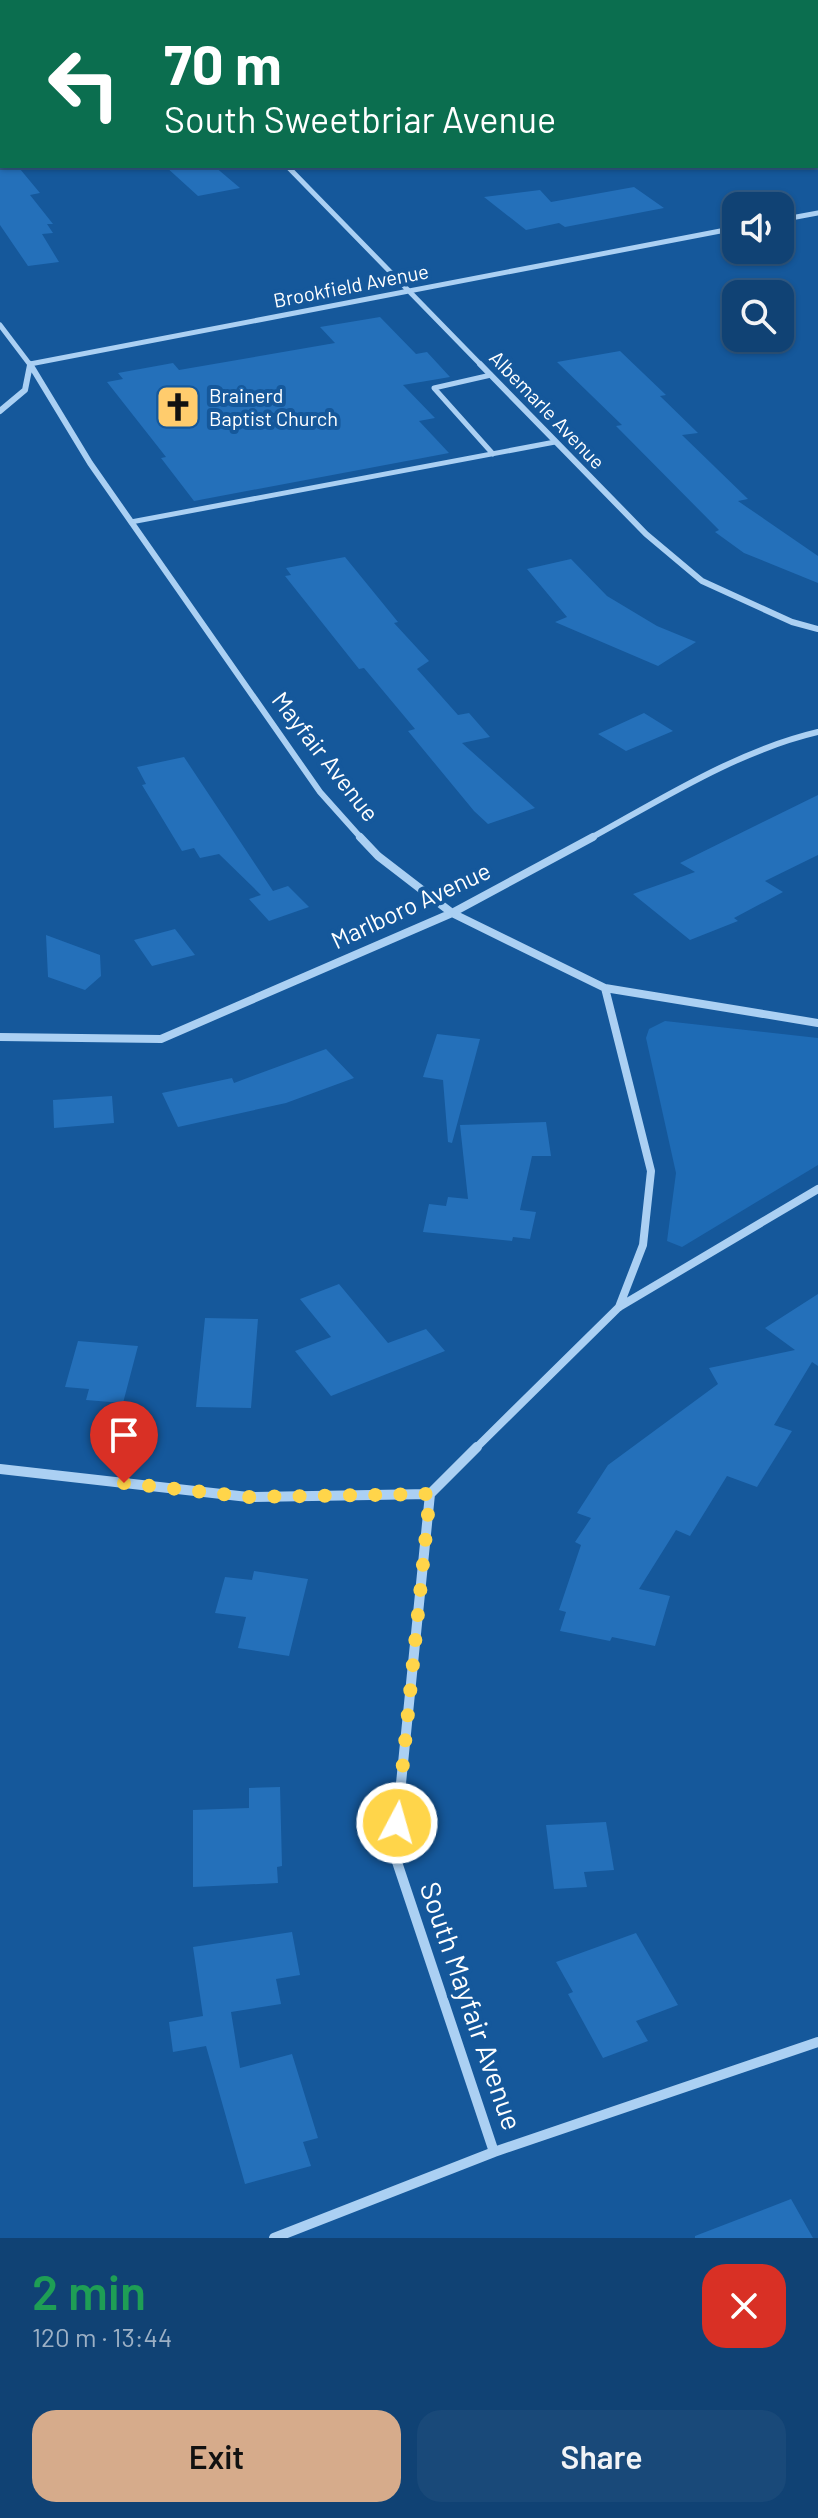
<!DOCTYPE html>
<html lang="en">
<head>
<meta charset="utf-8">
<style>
  body { margin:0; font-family:Barlow,sans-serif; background:#194979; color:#f1f3f6; height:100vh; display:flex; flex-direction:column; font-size:30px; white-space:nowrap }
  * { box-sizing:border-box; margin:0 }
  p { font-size:26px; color:#9cb0c5 }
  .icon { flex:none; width:44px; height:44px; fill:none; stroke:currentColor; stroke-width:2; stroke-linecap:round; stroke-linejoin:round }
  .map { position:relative; height:2238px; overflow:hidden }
  .panel { display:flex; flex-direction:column; background:#104274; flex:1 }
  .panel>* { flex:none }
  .hud { position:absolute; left:0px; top:0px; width:818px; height:168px; box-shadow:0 2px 6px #0004,0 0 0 2px #305b86; background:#0b6e4f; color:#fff; overflow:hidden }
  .buttons { position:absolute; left:722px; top:192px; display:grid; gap:16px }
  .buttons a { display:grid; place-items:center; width:72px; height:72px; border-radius:16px; background:#104274; box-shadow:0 2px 6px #0004,0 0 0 2px #305b86; font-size:40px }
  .pin { position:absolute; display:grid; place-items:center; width:68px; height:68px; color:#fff; margin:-82px -34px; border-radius:50% 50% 50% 0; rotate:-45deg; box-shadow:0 0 8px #0007 }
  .pin .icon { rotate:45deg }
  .me { position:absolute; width:88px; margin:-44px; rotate:6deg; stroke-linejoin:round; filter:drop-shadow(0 0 6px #0008) }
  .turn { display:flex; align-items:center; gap:28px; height:168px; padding:0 32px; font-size:36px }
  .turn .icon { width:104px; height:104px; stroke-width:2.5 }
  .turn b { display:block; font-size:56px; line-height:68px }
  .round { display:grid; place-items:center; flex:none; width:84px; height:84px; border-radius:24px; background:#194979 }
  .overview { display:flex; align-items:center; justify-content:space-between; height:136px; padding:0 32px }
  h1 { font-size:48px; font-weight:600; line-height:60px; color:#1e9e55 }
  .button { display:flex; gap:16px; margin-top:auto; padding:16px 32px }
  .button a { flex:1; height:92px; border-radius:24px; background:#d6ab8b; color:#111; font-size:32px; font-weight:600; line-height:92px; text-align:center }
  .button a+a { background:#194979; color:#f1f3f6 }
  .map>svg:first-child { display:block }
  .green { fill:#1e6bb5 }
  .building { fill:#2470ba }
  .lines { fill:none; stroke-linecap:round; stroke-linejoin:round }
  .service-far1 { stroke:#abd0f3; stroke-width:4 }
  .service { stroke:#abd0f3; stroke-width:5 }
  .minor-far3 { stroke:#abd0f3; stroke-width:5 }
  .minor-far2 { stroke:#abd0f3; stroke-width:6 }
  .minor-far1 { stroke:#abd0f3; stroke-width:8 }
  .minor { stroke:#abd0f3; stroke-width:10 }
  .tertiary { fill:#abd0f3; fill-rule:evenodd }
  .route { stroke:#ffd54a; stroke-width:14; stroke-dasharray:0 25.2 }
  .labels { text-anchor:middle; stroke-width:8; stroke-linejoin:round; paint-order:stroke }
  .far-street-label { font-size:20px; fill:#fff; stroke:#15589b }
  .far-poi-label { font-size:20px; fill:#fff; stroke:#15589b; text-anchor:start }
  .street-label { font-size:24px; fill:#fff; stroke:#15589b }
  .near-street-label { font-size:28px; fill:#fff; stroke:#15589b }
</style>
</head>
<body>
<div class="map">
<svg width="818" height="2238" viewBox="0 0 818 2238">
  <rect width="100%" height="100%" fill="#15589b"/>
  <path class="green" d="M665,1021L818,1038V1165L682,1247L667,1241L676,1173L646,1038L649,1029Z"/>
  <path class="building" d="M0,157L2,166L11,170L20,169L40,193L30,195L53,224H47L53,233L42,234L59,262L28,266L0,225Z
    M165,166H214L240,188L198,196Z
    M634,187L664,208L565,227L559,223L526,230L484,197L540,190L551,202Z
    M380,317L416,354L427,352L450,377L403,385L435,418L419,421L449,453L194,501L161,458L166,457L107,382L123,379L118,373L173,363L179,370L335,343L320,327Z
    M620,351L666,395L660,396L698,433L682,435L748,499L738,501L818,556V583L744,553L715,532L719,530L616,426L622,425L557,362Z
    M345,557L398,622L394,623L429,661L417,669L458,715L469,713L490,737L462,743L535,808L488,824L474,811L408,731L415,729L364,668L359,669L285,576L291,575L286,568Z
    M571,559L607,596L657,626L696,642L658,666L555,622L567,617L527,569Z
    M644,713L673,731L626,751L598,734Z
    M184,757L273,891L288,886L309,907L269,921L249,899L261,895L219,854L200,858L194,848L182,851L142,785L146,784L137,767Z
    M818,795V855L765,881L783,892L734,918L738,921L690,940L633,894L695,872L680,863Z
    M175,929L195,955L152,966L134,940Z
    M46,935L100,955L101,976L85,990L48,977Z
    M437,1034L480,1039L452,1143L448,1142L443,1080L423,1077Z
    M326,1049L354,1078L286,1103L178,1127L162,1093L232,1078L234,1083Z
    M112,1096L114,1123L54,1128L53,1100Z
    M546,1122L551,1156H532L520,1210L536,1212L530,1239L513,1237L512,1241L423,1232L429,1204L446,1206L448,1197L468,1199L460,1125Z
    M339,1284L388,1343L426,1329L445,1351L331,1396L295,1351L331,1337L300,1299Z
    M818,1294V1366L812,1362L774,1425L792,1431L757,1487L727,1476L690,1536L676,1530L639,1589L670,1596L655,1646L612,1637L610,1641L560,1631L566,1612L559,1610L581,1545L575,1542L591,1518L577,1513L608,1465L718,1384L709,1368L795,1350L765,1328Z
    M205,1318L258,1319L251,1408L196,1407Z
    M78,1341L138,1346L123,1403L86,1400L89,1389L65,1387Z
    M254,1571L308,1579L289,1656L238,1648L246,1617L215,1613L225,1577L252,1580Z
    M280,1787L282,1866L277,1867L278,1883L193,1887V1810L249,1808V1788Z
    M606,1822L614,1870L584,1872L587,1887L554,1889L546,1825Z
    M292,1932L300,1975L276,1979L281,2004L231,2012L240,2068L292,2054L318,2138L303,2142L311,2166L245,2184L206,2046L173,2052L169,2022L203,2016L193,1947Z
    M636,1933L678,2005L636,2021L648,2041L603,2058L568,1994L573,1992L556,1962Z
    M791,2199L813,2238H695V2236Z"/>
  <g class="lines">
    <path class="service-far1" d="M797,2L809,0"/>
    <path class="service" d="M491,375L434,388L493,454
      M131,522L555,442"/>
    <path class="minor-far3" d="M761,0L764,2
      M287,166L482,366
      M780,220L818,213
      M0,325L31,366
      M30,364L736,228"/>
    <path class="minor-far2" d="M30,364L90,463L320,792L362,839
      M480,364L646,534L702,581L792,622L818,629
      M0,411L25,390L30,365
      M589,839C662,799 737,751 818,732"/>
    <path class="minor-far1" d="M360,837L378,856L452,913L605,988L818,1023
      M605,988L651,1171L643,1245L619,1307
      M0,1037L161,1039L452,913L593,837
      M475,1449L619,1307L818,1189"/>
    <path class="minor" d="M0,1469L248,1497L430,1494L477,1447
      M430,1494L394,1853L494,2152
      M274,2238L494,2152L818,2042"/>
    <path class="tertiary" d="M354,0H374L353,2Z
      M0,52H2V56H0Z"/>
  </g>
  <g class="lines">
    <path class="route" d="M124,1483L248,1497L430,1494L397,1823"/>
  </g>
  <defs>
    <g id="church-square" transform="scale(2.3)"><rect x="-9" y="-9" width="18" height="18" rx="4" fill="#ffcc6d" stroke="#15589b"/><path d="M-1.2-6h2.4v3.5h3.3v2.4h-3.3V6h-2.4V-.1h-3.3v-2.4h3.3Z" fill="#111"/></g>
  </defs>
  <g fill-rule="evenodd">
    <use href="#church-square" x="178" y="407"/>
  </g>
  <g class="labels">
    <g class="far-street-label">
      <text transform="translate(351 286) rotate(-11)" y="7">Brookfield Avenue</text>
      <text transform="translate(547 410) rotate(46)" y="7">Albemarle Avenue</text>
    </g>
    <g class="far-poi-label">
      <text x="209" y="403">Brainerd<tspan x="209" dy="23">Baptist Church</tspan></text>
    </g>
    <g class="street-label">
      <text transform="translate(325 757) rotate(52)" y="8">Mayfair Avenue</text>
      <text transform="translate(411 906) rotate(-25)" y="8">Marlboro Avenue</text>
    </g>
    <g class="near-street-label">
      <text transform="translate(471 2006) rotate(71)" y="10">South Mayfair Avenue</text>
    </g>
  </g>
</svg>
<div class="buttons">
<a><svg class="icon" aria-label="sound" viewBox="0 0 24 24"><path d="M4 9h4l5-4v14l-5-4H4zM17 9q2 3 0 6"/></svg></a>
<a><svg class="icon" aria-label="search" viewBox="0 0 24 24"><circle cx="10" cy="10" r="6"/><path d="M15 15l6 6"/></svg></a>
</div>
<div class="pin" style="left:124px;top:1483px;background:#d93025"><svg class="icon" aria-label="arrive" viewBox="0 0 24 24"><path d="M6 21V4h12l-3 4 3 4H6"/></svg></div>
<svg class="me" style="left:397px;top:1823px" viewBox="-20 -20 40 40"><circle r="17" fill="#ffd54a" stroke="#fff" stroke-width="3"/><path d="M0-11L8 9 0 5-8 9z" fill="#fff"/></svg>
<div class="hud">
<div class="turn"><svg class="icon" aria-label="left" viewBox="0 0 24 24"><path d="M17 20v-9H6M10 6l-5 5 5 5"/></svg><div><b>70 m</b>South Sweetbriar Avenue</div></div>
</div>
</div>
<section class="panel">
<div class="overview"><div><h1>2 min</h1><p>120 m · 13:44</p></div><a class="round" style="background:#d93025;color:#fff"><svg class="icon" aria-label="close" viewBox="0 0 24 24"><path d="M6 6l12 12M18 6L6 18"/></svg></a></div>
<div class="button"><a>Exit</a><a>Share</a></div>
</section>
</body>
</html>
